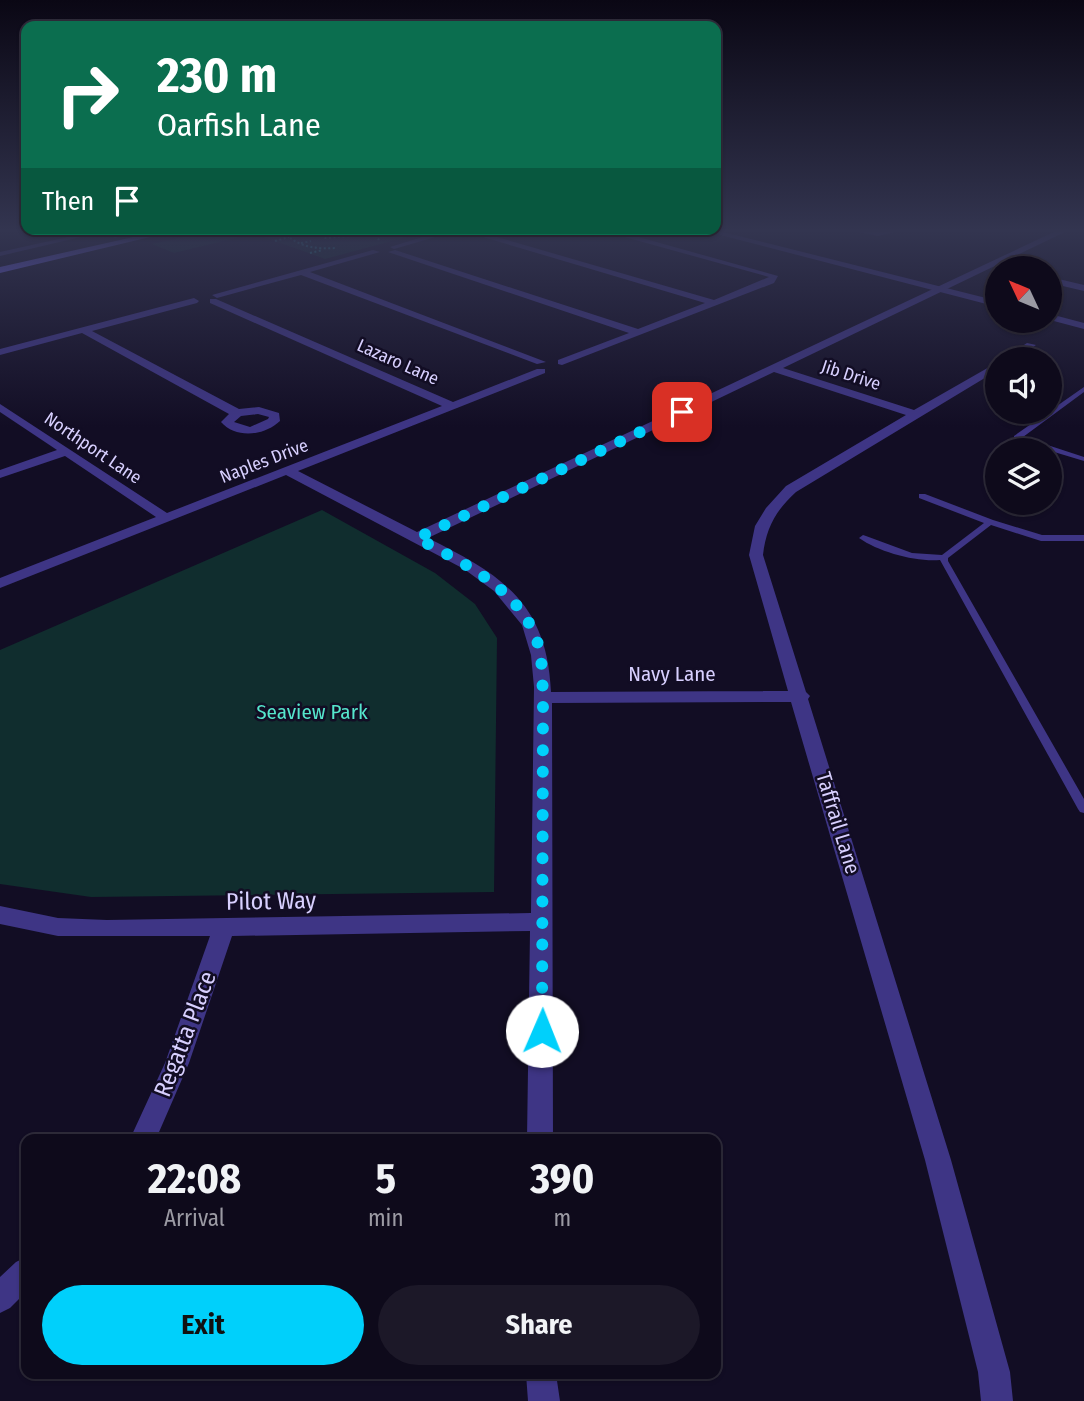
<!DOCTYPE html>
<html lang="en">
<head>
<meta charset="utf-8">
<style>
  body { margin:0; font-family:"Fira Sans Condensed",sans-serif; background:#1c1828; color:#f1f3f6; height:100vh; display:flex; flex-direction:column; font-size:26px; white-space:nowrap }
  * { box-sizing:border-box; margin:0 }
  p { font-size:23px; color:#9b9aa3 }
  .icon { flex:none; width:38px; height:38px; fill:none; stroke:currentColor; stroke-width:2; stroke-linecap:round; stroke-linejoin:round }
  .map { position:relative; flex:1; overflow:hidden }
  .sheet { position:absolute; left:21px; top:1134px; width:700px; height:245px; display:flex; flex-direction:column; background:#0e0a1b; border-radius:14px; box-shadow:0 2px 5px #0004,0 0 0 2px #2e2b3a }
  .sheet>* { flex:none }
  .guide { position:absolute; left:21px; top:21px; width:700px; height:214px; border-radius:14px; box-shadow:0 2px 5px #0004,0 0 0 2px #2e2b3a; background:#0b6e4f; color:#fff; overflow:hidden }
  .needle { width:46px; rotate:314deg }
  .buttons { position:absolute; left:985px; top:256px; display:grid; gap:14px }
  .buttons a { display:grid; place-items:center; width:77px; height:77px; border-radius:50%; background:#0e0a1b; box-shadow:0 2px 5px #0004,0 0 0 2px #2e2b3a; font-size:35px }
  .pin { position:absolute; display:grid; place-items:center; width:60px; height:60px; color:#fff; margin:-30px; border-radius:14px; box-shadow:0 4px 10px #0006 }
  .me { position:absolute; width:77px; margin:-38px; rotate:1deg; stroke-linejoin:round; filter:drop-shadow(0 0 5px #0008) }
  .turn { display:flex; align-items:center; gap:24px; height:147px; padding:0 21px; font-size:32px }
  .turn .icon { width:91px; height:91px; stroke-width:2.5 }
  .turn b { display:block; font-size:49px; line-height:60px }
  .then { display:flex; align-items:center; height:66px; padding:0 21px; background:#0003; gap:14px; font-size:26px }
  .eta { display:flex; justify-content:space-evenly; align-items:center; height:119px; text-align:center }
  .eta b { font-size:42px; font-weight:700; line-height:49px }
  .primary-button { display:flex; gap:14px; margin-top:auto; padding:14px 21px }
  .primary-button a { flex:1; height:80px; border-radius:42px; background:#00d0fb; color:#111; font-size:28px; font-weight:700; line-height:80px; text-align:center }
  .primary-button a+a { background:#1c1828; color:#f1f3f6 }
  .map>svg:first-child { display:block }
  .green { fill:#102d2e }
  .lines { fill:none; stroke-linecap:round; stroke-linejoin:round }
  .path { stroke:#28b9bb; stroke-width:2; stroke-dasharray:2 2.5; stroke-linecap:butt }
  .service { fill:#3e3585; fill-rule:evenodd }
  .minor { fill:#3e3585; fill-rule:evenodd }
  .tertiary { fill:#3e3585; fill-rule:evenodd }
  .secondary { fill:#7567ff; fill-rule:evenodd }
  .route { stroke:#00d0fb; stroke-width:12; stroke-dasharray:0 21.6 }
  .labels { text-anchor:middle; stroke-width:5; stroke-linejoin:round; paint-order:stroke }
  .far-street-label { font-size:18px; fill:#d8d0ff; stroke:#120d24 }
  .street-label { font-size:21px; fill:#d8d0ff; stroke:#120d24 }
  .park-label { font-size:21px; fill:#55e5cc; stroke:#120d24 }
  .near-street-label { font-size:24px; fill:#d8d0ff; stroke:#120d24 }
</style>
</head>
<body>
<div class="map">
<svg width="1084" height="1401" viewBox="0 0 1084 1401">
  <rect width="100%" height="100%" fill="#120d24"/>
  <path class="green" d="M209,231H225L240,237L174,253L152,244Z
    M247,231H429L325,259Z
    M322,510L435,573L475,604L497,638L494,892L91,897L0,884V650Z"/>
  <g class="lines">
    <path class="path" d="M271,231L289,237
      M294,231L289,237C303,248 319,249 336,248
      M292,234H305
      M322,234L325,238L351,236L354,233L350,231
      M370,234H382
      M378,240L384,231
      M275,241L289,237
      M301,243L311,241
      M310,253L323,250"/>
    <path class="service" d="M95,231H107L119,237L115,238L102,232L0,256V252Z
      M1084,387V392L1023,437L1084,457V461L1014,440V436Z
      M919,494H925L993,520L1042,535H1084V541H1041L991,525L948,558V561L1084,799V813L1080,812L1078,809L940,560C915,562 879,552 859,538L863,535L866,536L912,553L942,555L984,523L919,498Z"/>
    <path class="minor" d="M442,231H456L394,249L390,247Z
      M463,231H476L714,300L769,277L603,231H617L778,276L774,283L562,365L558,364V360L629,333L388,252L395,250L638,329L705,303Z
      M854,231H899L878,236Z
      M1056,231H1067L783,368L914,410L998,362V370L796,492C776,510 766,528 763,555L806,692L810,696L808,699L951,1160L1010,1372L1013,1401H981L978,1372L925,1160L791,702L552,703L553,1139H527L530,931L232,936L189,1063L156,1139H130L165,1063L210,936H58L0,924V906L58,918L107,920L531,913L534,687L531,655L522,625L494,591L464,569L286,475L0,588V578L156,517L65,456L0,478V470L57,450L0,412V404L167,513L442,406L210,303V299H216L453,402L537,369H545V373L298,471L417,532ZM774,372L906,415L786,486L766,508L755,526L749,555L788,691L551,692C547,603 502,575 428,538Z
      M373,250L380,252L310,272L546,362L537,364L301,275L217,298L212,295Z
      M1050,277L1084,285V291L1050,283Z
      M194,298L199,301L197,303L92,331L239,409L259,407L279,413L280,421C264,436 236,439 221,422L229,414L82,333L0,355V349ZM258,414L269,417L268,419L250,427L234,422L241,416Z
      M1027,343L1036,345L1016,359H1003Z
      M26,1257V1292L10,1308L0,1313V1277L16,1262Z
      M526,1374H556L560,1401H528Z"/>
    <path class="tertiary" d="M705,231H719L998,301V307Z
      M1050,314L1084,323V329L1050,320Z"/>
    <path class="secondary" d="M160,231H175L0,273V267Z"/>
  </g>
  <linearGradient id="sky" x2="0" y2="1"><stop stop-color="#0a0714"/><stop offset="0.54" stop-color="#333550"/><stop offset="1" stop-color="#333550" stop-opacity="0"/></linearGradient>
  <rect width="1084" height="427" fill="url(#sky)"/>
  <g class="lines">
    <path class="route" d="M542,1031L543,698C542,678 543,657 536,638C516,586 462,563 417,538L682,412"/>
  </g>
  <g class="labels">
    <g class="far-street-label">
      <text transform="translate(398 362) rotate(24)" y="6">Lazaro Lane</text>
      <text transform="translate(851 375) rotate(18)" y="6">Jib Drive</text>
      <text transform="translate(93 448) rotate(34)" y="6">Northport Lane</text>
      <text transform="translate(264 461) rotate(-21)" y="6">Naples Drive</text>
    </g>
    <g class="street-label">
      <text x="672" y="681">Navy Lane</text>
      <text transform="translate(838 823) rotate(73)" y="7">Taffrail Lane</text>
    </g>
    <g class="park-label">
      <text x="312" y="719">Seaview Park</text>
    </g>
    <g class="near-street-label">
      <text transform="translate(271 901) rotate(-1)" y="8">Pilot Way</text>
      <text transform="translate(185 1034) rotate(-69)" y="8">Regatta Place</text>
    </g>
  </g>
</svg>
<div class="buttons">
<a><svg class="needle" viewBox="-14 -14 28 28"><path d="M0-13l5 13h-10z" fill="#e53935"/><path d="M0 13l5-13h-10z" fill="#9b9aa3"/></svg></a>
<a><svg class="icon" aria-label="sound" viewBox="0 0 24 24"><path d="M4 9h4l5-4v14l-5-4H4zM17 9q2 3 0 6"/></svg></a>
<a><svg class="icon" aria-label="layers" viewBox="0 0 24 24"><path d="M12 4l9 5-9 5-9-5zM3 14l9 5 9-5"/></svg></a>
</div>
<div class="pin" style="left:682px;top:412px;background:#d93025"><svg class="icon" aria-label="arrive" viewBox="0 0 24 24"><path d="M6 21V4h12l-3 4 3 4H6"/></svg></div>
<svg class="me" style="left:542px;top:1031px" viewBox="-20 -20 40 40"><circle r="19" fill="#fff"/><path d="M0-13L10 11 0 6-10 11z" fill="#00d0fb"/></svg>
<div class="guide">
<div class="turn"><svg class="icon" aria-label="right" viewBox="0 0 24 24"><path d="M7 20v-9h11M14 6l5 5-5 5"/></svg><div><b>230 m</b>Oarfish Lane</div></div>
<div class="then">Then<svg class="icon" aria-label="arrive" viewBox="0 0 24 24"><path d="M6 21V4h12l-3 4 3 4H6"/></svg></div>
</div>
<section class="sheet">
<div class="eta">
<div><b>22:08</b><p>Arrival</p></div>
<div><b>5</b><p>min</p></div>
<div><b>390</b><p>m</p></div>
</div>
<div class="primary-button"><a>Exit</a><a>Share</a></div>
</section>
</div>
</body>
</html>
